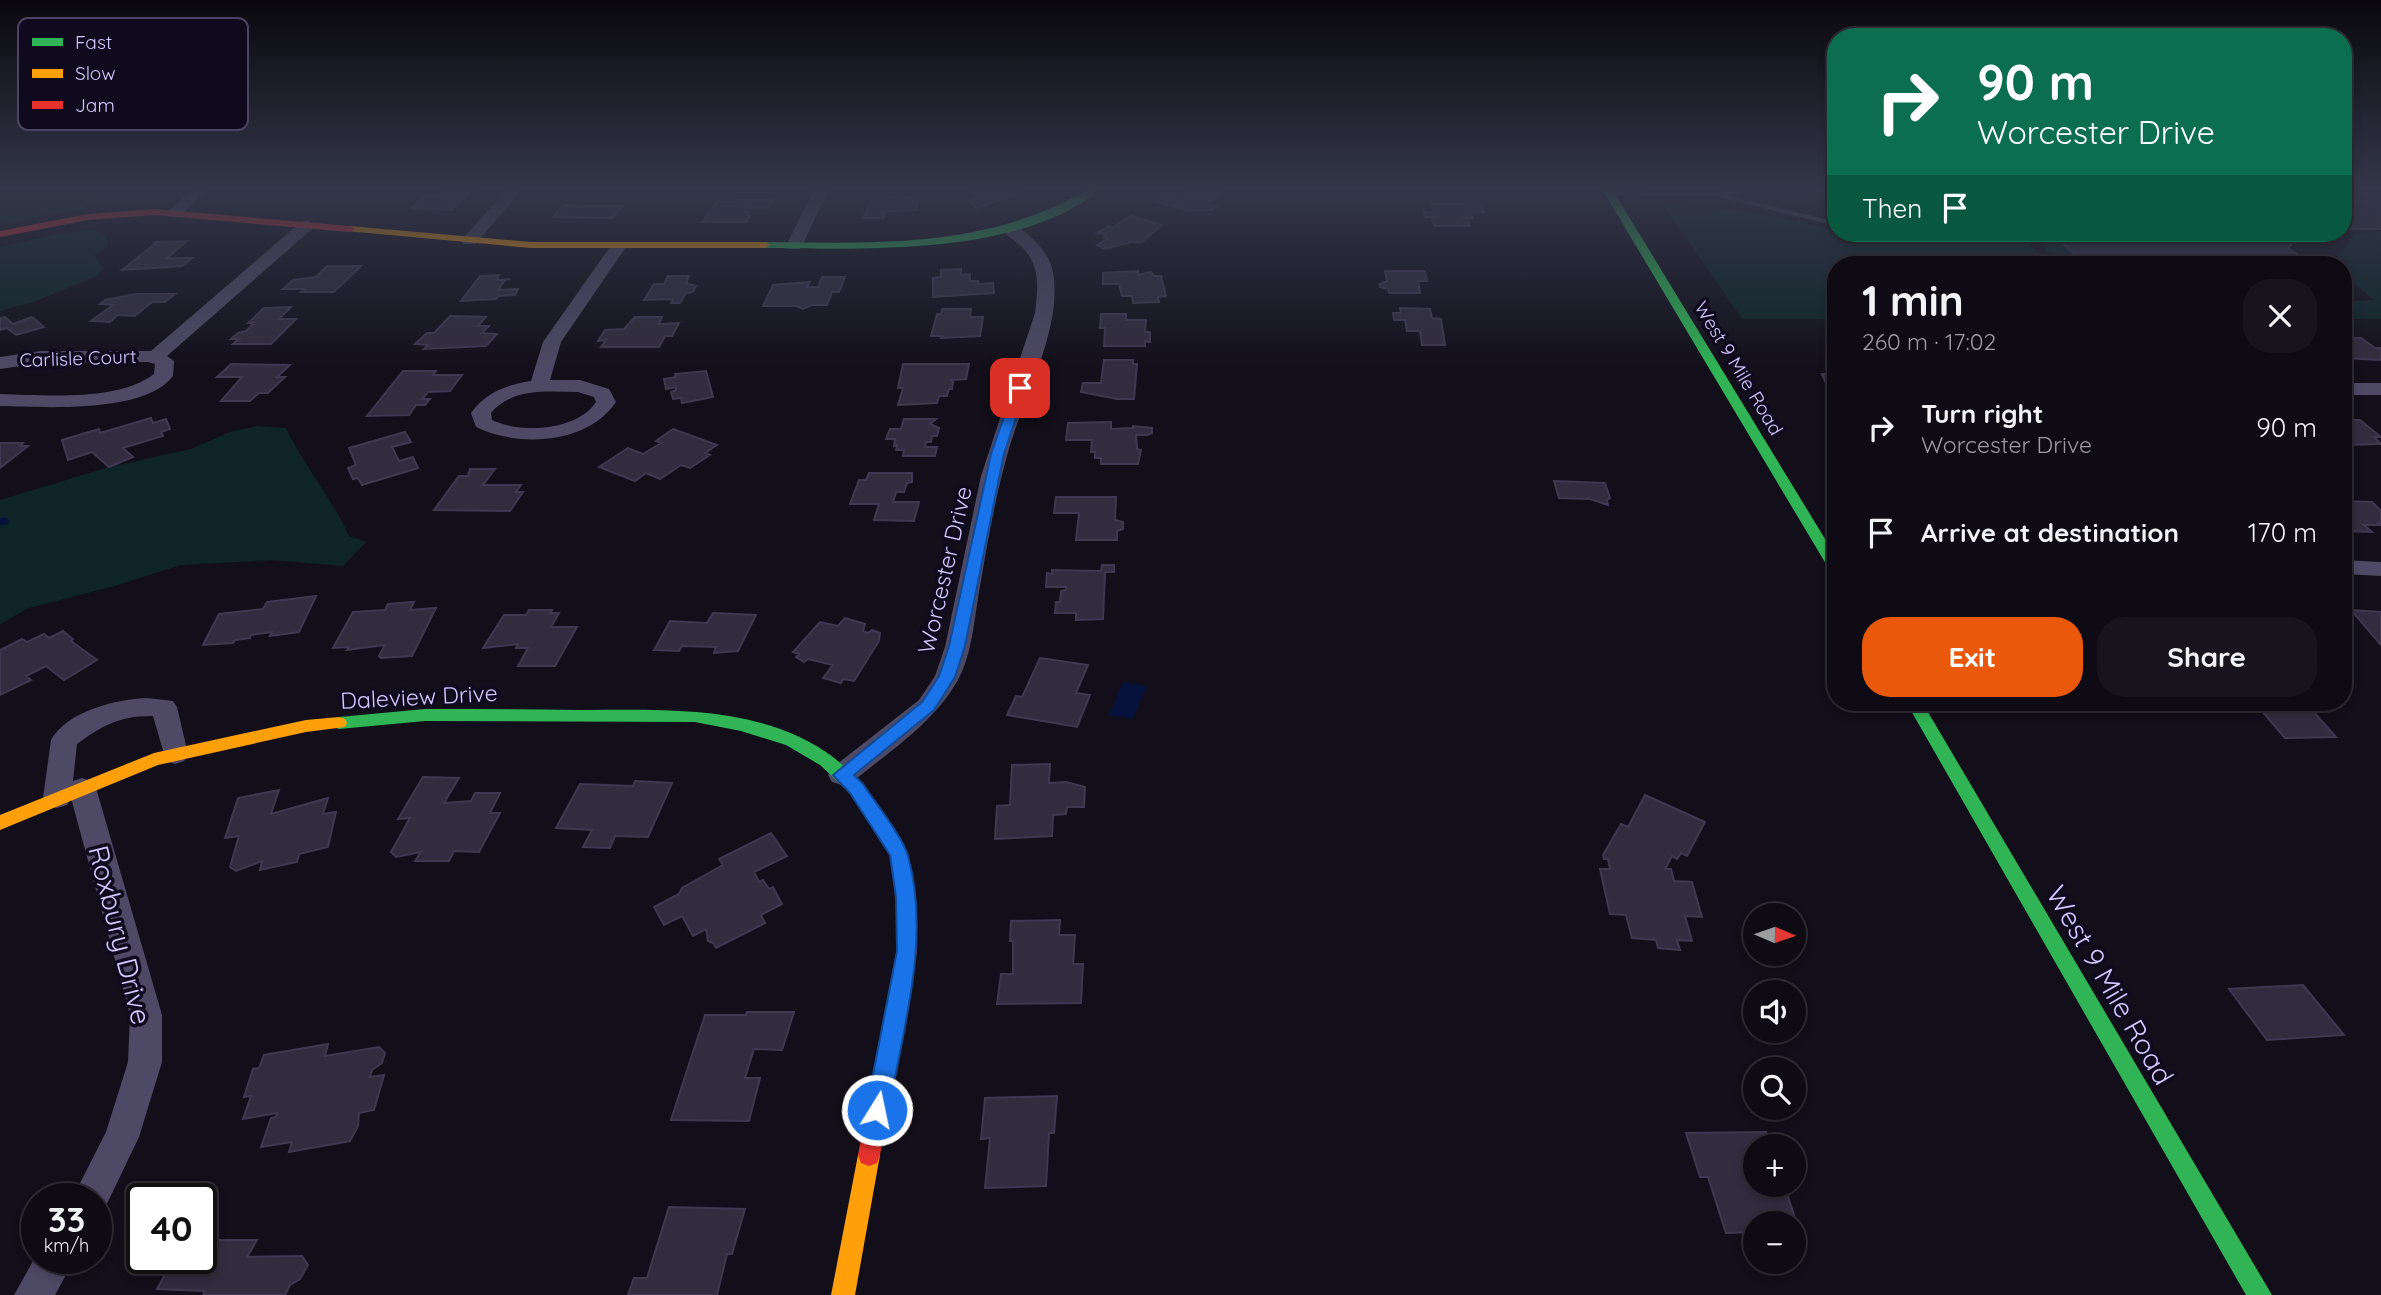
<!DOCTYPE html>
<html lang="en">
<head>
<meta charset="utf-8">
<style>
  body { margin:0; font-family:Quicksand,sans-serif; background:#17141d; color:#f1f3f6; height:100vh; display:flex; flex-direction:column; font-size:26px; white-space:nowrap }
  * { box-sizing:border-box; margin:0 }
  p { font-size:23px; color:#9b9ba0 }
  .icon { flex:none; width:38px; height:38px; fill:none; stroke:currentColor; stroke-width:2; stroke-linecap:round; stroke-linejoin:round }
  .map { position:relative; flex:1; overflow:hidden }
  .drawer { position:absolute; left:1827px; top:256px; width:525px; height:455px; display:flex; flex-direction:column; background:#0e0b14; border-radius:28px; box-shadow:0 4px 10px #0003,0 0 0 2px #2e2b34 }
  .drawer>* { flex:none }
  .hud { position:absolute; left:1827px; top:28px; width:525px; height:214px; border-radius:28px; box-shadow:0 4px 10px #0003,0 0 0 2px #2e2b34; background:#0b6e4f; color:#fff; overflow:hidden }
  .needle { width:46px; rotate:92deg }
  .buttons { position:absolute; left:1743px; top:903px; display:grid; gap:14px }
  .buttons a { display:grid; place-items:center; width:63px; height:63px; border-radius:50%; background:#0e0b14; box-shadow:0 4px 10px #0003,0 0 0 2px #2e2b34; font-size:35px }
  .speed { position:absolute; left:21px; top:1183px; display:flex; gap:14px; font-size:35px; font-weight:700; text-align:center }
  .speed>* { display:grid; place-content:center; width:91px; height:91px; border-radius:50%; background:#0e0b14; box-shadow:0 4px 10px #0003,0 0 0 2px #2e2b34; line-height:1 }
  .speed small { font-size:18px; font-weight:400 }
  .speed .limit { border:4px solid #111; border-radius:10px; background:#fff; color:#111 }
  .pin { position:absolute; display:grid; place-items:center; width:60px; height:60px; color:#fff; margin:-30px; border-radius:14px; box-shadow:0 4px 10px #0006 }
  .me { position:absolute; width:77px; margin:-38px; rotate:10deg; stroke-linejoin:round; filter:drop-shadow(0 0 5px #0008) }
  .turn { display:flex; align-items:center; gap:24px; height:147px; padding:0 35px; font-size:32px }
  .turn .icon { width:91px; height:91px; stroke-width:2.5 }
  .turn b { display:block; font-size:49px; line-height:60px }
  .then { display:flex; align-items:center; height:66px; padding:0 35px; background:#0003; gap:14px; font-size:26px }
  .round { display:grid; place-items:center; flex:none; width:74px; height:74px; border-radius:28px; background:#17141d }
  .headline { display:flex; align-items:center; justify-content:space-between; height:119px; padding:0 35px }
  h1 { font-size:42px; font-weight:700; line-height:52px }
  .button { display:flex; gap:14px; margin-top:auto; padding:14px 35px }
  .button a { flex:1; height:80px; border-radius:28px; background:#ea580c; color:#fff; font-size:28px; font-weight:700; line-height:80px; text-align:center }
  .button a+a { background:#17141d; color:#f1f3f6 }
  ul { padding:0; list-style:none }
  li { display:flex; align-items:center; gap:21px; height:105px; padding:0 35px }
  li div { flex:1 }
  li b { display:block; font-size:26px }
  li em { font-style:normal }
  .map>svg:first-child { display:block }
  .green { fill:#0e2427 }
  .water { fill:#06123b }
  .lines { fill:none; stroke-linecap:round; stroke-linejoin:round }
  .stream { stroke:#06123b; stroke-width:7 }
  .building { fill:#312c3e; stroke:#3f3850; stroke-width:2 }
  .lane { fill:#4e4964; fill-rule:evenodd }
  .street { fill:#4e4964; fill-rule:evenodd }
  .fast { fill:#30b455; fill-rule:evenodd }
  .slow { fill:#ff9f0a; fill-rule:evenodd }
  .jam { fill:#e5322d; fill-rule:evenodd }
  .route { fill:#1a73e8; stroke:#114b97; stroke-width:2 }
  .labels { text-anchor:middle; stroke-width:7; stroke-linejoin:round; paint-order:stroke }
  .far-street-label { font-size:19px; fill:#d5c8ff; stroke:#100a1f }
  .street-label { font-size:23px; fill:#d5c8ff; stroke:#100a1f }
  .near-street-label { font-size:28px; fill:#d5c8ff; stroke:#100a1f }
  .key { fill:#100a1f; stroke:#4b4362; stroke-width:2 }
  .key-label { font-size:19px; fill:#d5c8ff }
</style>
</head>
<body>
<div class="map">
<svg width="2381" height="1295" viewBox="0 0 2381 1295">
  <rect width="100%" height="100%" fill="#120f1a"/>
  <path class="green" d="M0,189H103L83,208L0,225Z
    M1663,204L1752,212L1836,230V233L2018,236L2051,264H1836V319H1742Z
    M93,230L106,235L108,247L94,255L103,269L97,276L36,301L0,311V247L58,234Z
    M2381,232V319H2343V301L2374,300L2343,274V264H2336L2334,259L2357,264L2337,258L2356,233Z
    M2032,237H2055L2086,264H2062Z
    M257,426L286,428C304,466 332,498 349,536L366,542L343,566L273,560L181,565L111,587L29,608L0,624V500L109,467L191,449L230,432Z"/>
  <path class="water" d="M1123,682L1147,686L1133,719L1109,715Z"/>
  <g class="lines">
    <path class="stream" d="M0,522L5,521"/>
  </g>
  <path class="building" d="M981,189H1018L1022,192L977,208L968,200L976,198L969,193Z
    M1193,189H1218L1222,190L1219,193L1222,194L1208,204L1216,207L1211,210H1185L1153,201L1162,193L1182,197Z
    M444,191H473L451,210L412,208L425,195H439Z
    M892,196L920,198L916,210L886,211L883,218H863L873,198H891Z
    M737,200H773L768,208H748L746,212H750L747,216H750L746,222H702L717,202H736Z
    M2343,201H2381V229H2343Z
    M1480,203L1484,212H1470L1472,218H1462H1467L1470,226H1434L1432,219L1435,217H1425L1424,212L1434,213L1432,204Z
    M563,205L589,206H623L613,218L553,217Z
    M1131,216L1162,225L1141,243L1132,242L1105,249L1097,245L1107,239L1104,237L1106,234L1097,233L1108,226L1113,227Z
    M2200,233H2301L2288,248L2310,264H2086L2054,236H2204Z
    M187,241L167,258H192L182,266L122,270L157,242Z
    M327,266H361L334,292H301L305,289H283L293,280L316,277Z
    M961,269V275L970,274V281H978V284L993,283L994,293L933,297V278L941,277V270Z
    M1138,271V275L1151,272L1154,276H1161L1166,296L1158,297L1159,302L1133,303L1132,296H1122L1119,284H1103V273Z
    M1385,271H1425L1427,281H1418L1420,293H1389L1388,289L1380,287L1379,284L1387,281Z
    M499,275L497,280L510,279L505,280L498,290L518,289L515,295L499,296L496,299L461,301L480,276Z
    M668,276H689L686,283L696,286L693,292L686,293L680,303H671L673,299L644,300L654,284H664Z
    M822,277H845L839,292H832L827,305H812L803,309L796,306H763L773,285L810,282L807,287H818Z
    M136,294H175L165,302H152L135,316L118,315L110,322L91,321L113,305L100,304L105,300Z
    M291,307L279,319H296L271,344H233L239,339H231L238,333L246,331L254,323H248L264,308Z
    M1400,308L1430,309L1432,318L1441,319L1445,345H1422L1420,331H1407L1405,320H1394L1393,313H1401Z
    M942,309H971L970,317H983L980,336L941,338L942,336H931L937,314H941Z
    M1101,314H1126V320H1146L1145,332H1150V342L1145,341V346H1104L1105,328H1100Z
    M450,316L486,317L478,326H489L482,333L497,334L486,346L424,349L428,345L415,344L427,333H434Z
    M5,317L13,324L32,317L44,327L16,335L7,328L0,330V318Z
    M635,317H662L659,324L679,323L672,336H665L659,347H601L606,340L598,341L605,330L624,329Z
    M2343,338H2361L2375,348H2381V360L2343,358Z
    M1104,360H1133V364H1137L1134,399H1117L1081,392L1083,383H1101Z
    M231,364L290,365L277,377H285L268,393H259L250,401H221L242,377H217Z
    M903,364H969L966,379L951,380L953,382L952,389H949L947,396H939L937,403L898,405L903,388H898Z
    M403,371H436L433,375H462L450,391L428,392L422,399H430L425,405H416L409,415L367,416Z
    M706,371L713,397L682,403L681,398L673,399L671,392L676,390V387L666,389L664,379L676,377L675,374Z
    M1822,374L1836,375V400L1833,399Z
    M151,418L153,423L166,419L170,429L161,432L163,436L123,448L133,457L109,467L92,452L68,460L62,440L99,429L100,433Z
    M904,419H936L930,424L939,428L937,436H932L931,442H926L925,447H937L935,456H903L904,450H896L897,445L894,446L895,439H886L890,429H901Z
    M2343,420H2360L2381,437H2374L2381,444L2343,445Z
    M1111,422V429L1133,428V426L1152,428V433L1147,435H1136L1137,449L1141,450L1138,464H1101V458H1095V452H1091L1092,440H1066L1068,423Z
    M673,429L717,445L705,453L710,455L690,468L681,465L660,479L646,473L635,481L599,467L628,448L643,454L661,443L656,441Z
    M405,432L411,442L392,447L399,461L413,457L418,468L362,485L358,478L353,479L348,468L356,465L349,448Z
    M0,443H23L20,446H28L0,468Z
    M470,469H495L483,485H521L516,492H523L510,511L434,510L459,476H468Z
    M869,473H912V482L907,483L904,492H896L893,502H919L914,521L874,520L879,504H850L859,480H866Z
    M1554,481L1605,483L1610,498L1607,500L1608,505L1590,499L1559,498Z
    M1056,497H1116L1115,520L1123,522V529L1117,531V540H1076L1079,513H1054Z
    M2343,501L2372,502L2381,511V523H2378L2380,525H2364L2372,532L2344,531Z
    M1102,565H1114V572H1105L1103,619L1076,620V613H1055L1056,602H1060L1061,591L1066,590V587H1046L1047,573L1052,574V570L1101,571Z
    M316,596L299,632L270,636L272,632L251,635L250,638L235,640L233,643L203,645L219,614L263,609L267,602Z
    M414,602L410,610L436,608L412,656L381,658L379,656L385,645L347,650L349,647L333,648L353,612L385,610L388,604Z
    M529,610H552L550,613H559L551,627H577L555,666H518L528,648H516L518,644L483,648L504,615H526Z
    M2351,610L2381,612V645Z
    M713,613L756,615L738,651L714,653L716,647L682,646L679,651L654,650L670,621L707,623Z
    M845,618L865,624L863,631L868,633L872,630L880,633L879,641L854,681L843,679L841,683L823,678L833,665L808,659L804,662L796,657L799,654L793,652L820,622L838,626Z
    M63,631L73,639L71,641L97,660L64,680L46,666L26,676L31,680L0,695V650L22,639L27,642L44,634L49,638Z
    M1040,658L1088,665L1076,693L1090,695L1077,727L1007,715L1016,696L1022,697Z
    M2254,702H2305L2336,737L2285,738Z
    M1050,764L1049,783L1066,782L1085,787L1084,807H1067L1066,814L1053,815L1052,836L995,839L997,806L1010,805L1012,765Z
    M423,777L459,778L444,803L471,801L475,793H500L490,813H500L479,852L454,851L449,861H415L421,852L396,857L391,852L410,818L398,819Z
    M635,781L672,783L648,837L615,836L610,848L583,847L592,830L556,828L580,784L633,786Z
    M279,790L271,814L328,798L323,814L336,812L328,847L299,854L297,862L260,870L262,861L236,871L230,867L239,836L225,838L238,798Z
    M1645,795L1705,822L1687,856L1681,853L1677,859L1672,856L1665,869H1671L1674,881L1692,882L1702,917L1685,916L1692,941L1677,940L1680,950L1658,948L1656,940L1632,938L1626,915L1610,914L1600,869H1610L1608,859H1604L1603,855L1621,824L1628,827Z
    M771,833L787,856L754,872L759,882L763,880L769,889L773,887L782,904L761,915L765,923L716,948L713,943L708,941L706,929L693,936L682,916L664,925L654,907L679,894L682,888L723,865L719,859Z
    M1060,920L1059,935H1075L1073,964H1083L1081,1003L997,1004L1001,974H1013V941H1010L1011,921Z
    M2303,985L2344,1035L2267,1040L2229,989Z
    M747,1012H794L782,1050L754,1049L745,1078H760L749,1121L671,1120L705,1015H746Z
    M328,1044L325,1056L379,1047L385,1053L382,1063L372,1070L370,1077L384,1075L374,1110L359,1113L358,1126L350,1141L289,1152L292,1142L261,1147L271,1118L276,1117L277,1113L243,1119L251,1096L244,1097L253,1069L259,1068L264,1055Z
    M1057,1096L1054,1133H1049L1046,1186L985,1188L990,1138L981,1139L985,1098Z
    M1766,1132L1771,1146H1755V1185H1784L1799,1230L1794,1231V1223H1755V1232L1726,1233L1708,1177H1700L1686,1133Z
    M669,1207L745,1209L732,1254H727L717,1295H628L634,1278H647Z
    M201,1240H257L247,1257L302,1256L308,1265L300,1279L290,1285L285,1295H203L205,1291L157,1289L174,1258H201Z"/>
  <g class="lines">
    <path class="lane" d="M1734,189H1836V192H1740L1728,195L1836,222V226L1719,197L1609,195L1605,193L1609,191L1718,193Z"/>
    <path class="street" d="M193,189H209L181,215H171L168,212L171,209Z
      M508,189H523L475,244H463L461,241L463,238Z
      M814,189H829L802,246L800,249H788L786,246Z
      M307,220L315,225L313,228L167,356L174,361L173,376C145,414 43,407 0,406V394C45,395 117,402 154,374L155,364L148,362L41,363L0,369V357L41,351H151L301,222Z
      M1008,223C1027,228 1050,253 1053,272C1063,328 1023,398 1008,452C995,498 987,545 979,592C974,621 972,654 958,680C934,723 890,751 852,782L842,785L832,782L828,775L832,768L919,700L935,676L945,647L981,476L1035,313C1038,288 1041,265 1021,246C1014,240 1006,235 1000,228Z
      M618,242L626,247L561,342L550,380H580L609,389L616,402C588,444 519,448 476,427L471,413C486,392 506,385 531,381L543,342L612,244ZM578,392L594,397L596,402C577,431 521,434 492,420L491,413C513,387 548,392 578,392Z
      M2343,383H2381V395H2343Z
      M2343,560L2381,562V576L2343,574Z
      M147,698L173,701L177,707L188,754L184,761L175,764L166,761L153,716C122,715 101,726 77,744L73,781L82,778L92,781L96,788L162,1015V1062L139,1137L103,1212L96,1214V1199H72L106,1132L128,1062L130,1015L71,798L67,805L57,808L47,805L43,798L51,740C67,711 117,699 147,698Z
      M37,1254V1258H75L55,1295H14Z"/>
    <path class="fast" d="M1088,189H1100C1025,256 860,249 765,248L760,245L765,242C878,243 987,249 1088,189Z
      M1602,189H1612L1836,557V574L1829,569Z
      M1906,702H1922L2272,1295H2246Z
      M425,709C477,709 528,709 580,710C663,710 763,704 833,757C865,782 884,816 906,849L909,861L907,866L900,868L893,866L890,855L850,793L820,765L786,745L741,731L695,722L425,721L339,729L333,727L331,723L333,719L339,717Z"/>
    <path class="slow" d="M350,226L531,242H765L770,245L765,248H531L346,231L345,229Z
      M339,717L345,719L347,723L345,727L306,732L158,765L0,830V815L154,753L306,720Z
      M869,1144L877,1147L880,1155L855,1295H831L858,1155L861,1147Z"/>
    <path class="jam" d="M154,209L350,226L355,229L350,232L154,215L88,220L0,237V231L88,214Z
      M900,854L907,856L909,861L916,897L917,951L880,1155L877,1163L869,1166L861,1163L858,1155L897,951L896,897L891,861L893,856Z"/>
  </g>
  <linearGradient id="sky" x2="0" y2="1"><stop stop-color="#0a080e"/><stop offset="0.51" stop-color="#333749"/><stop offset="1" stop-color="#333749" stop-opacity="0"/></linearGradient>
  <rect width="2381" height="370" fill="url(#sky)"/>
  <path class="route" d="M1020,384L1026,388L1004,454L965,646L955,677L934,710L854,775L863,784C874,801 903,837 908,856C931,938 903,1028 889,1110L885,1117L877,1120L870,1117L866,1110L897,951L896,897L890,855L850,793L833,775L922,702L939,676L949,646L991,454L1014,388Z"/>
  <g class="labels">
    <g class="far-street-label">
      <text transform="translate(78 358) rotate(-2)" y="7">Carlisle Court</text>
      <text transform="translate(1739 368) rotate(59)" y="7">West 9 Mile Road</text>
    </g>
    <g class="street-label">
      <text transform="translate(945 570) rotate(-77)" y="8">Worcester Drive</text>
      <text transform="translate(419 697) rotate(-3)" y="8">Daleview Drive</text>
    </g>
    <g class="near-street-label">
      <text transform="translate(120 935) rotate(76)" y="10">Roxbury Drive</text>
      <text transform="translate(2110 985) rotate(60)" y="10">West 9 Mile Road</text>
    </g>
  </g>
  <rect x="18" y="18" width="230" height="112" rx="10" class="key"/>
  <rect x="32" y="38" width="31" height="8" fill="#30b455"/>
  <rect x="32" y="69" width="31" height="9" fill="#ff9f0a"/>
  <rect x="32" y="101" width="31" height="8" fill="#e5322d"/>
  <g class="key-label">
    <text x="75" y="49">Fast</text>
    <text x="75" y="80">Slow</text>
    <text x="75" y="112">Jam</text>
  </g>
</svg>
<div class="buttons">
<a><svg class="needle" viewBox="-14 -14 28 28"><path d="M0-13l5 13h-10z" fill="#e53935"/><path d="M0 13l5-13h-10z" fill="#9b9ba0"/></svg></a>
<a><svg class="icon" aria-label="sound" viewBox="0 0 24 24"><path d="M4 9h4l5-4v14l-5-4H4zM17 9q2 3 0 6"/></svg></a>
<a><svg class="icon" aria-label="search" viewBox="0 0 24 24"><circle cx="10" cy="10" r="6"/><path d="M15 15l6 6"/></svg></a>
<a>+</a>
<a>−</a>
</div>
<div class="speed"><div>33<small>km/h</small></div><div class="limit">40</div></div>
<div class="pin" style="left:1020px;top:388px;background:#d93025"><svg class="icon" aria-label="arrive" viewBox="0 0 24 24"><path d="M6 21V4h12l-3 4 3 4H6"/></svg></div>
<svg class="me" style="left:877px;top:1110px" viewBox="-20 -20 40 40"><circle r="17" fill="#1a73e8" stroke="#fff" stroke-width="3"/><path d="M0-11L8 9 0 5-8 9z" fill="#fff"/></svg>
<div class="hud">
<div class="turn"><svg class="icon" aria-label="right" viewBox="0 0 24 24"><path d="M7 20v-9h11M14 6l5 5-5 5"/></svg><div><b>90 m</b>Worcester Drive</div></div>
<div class="then">Then<svg class="icon" aria-label="arrive" viewBox="0 0 24 24"><path d="M6 21V4h12l-3 4 3 4H6"/></svg></div>
</div>
<section class="drawer">
<div class="headline"><div><h1>1 min</h1><p>260 m · 17:02</p></div><a class="round"><svg class="icon" aria-label="close" viewBox="0 0 24 24"><path d="M6 6l12 12M18 6L6 18"/></svg></a></div>
<ul>
<li><svg class="icon" aria-label="right" viewBox="0 0 24 24"><path d="M7 20v-9h11M14 6l5 5-5 5"/></svg><div><b>Turn right</b><p>Worcester Drive</p></div><em>90 m</em></li>
<li><svg class="icon" aria-label="arrive" viewBox="0 0 24 24"><path d="M6 21V4h12l-3 4 3 4H6"/></svg><div><b>Arrive at destination</b></div><em>170 m</em></li>
</ul>
<div class="button"><a>Exit</a><a>Share</a></div>
</section>
</div>
</body>
</html>
